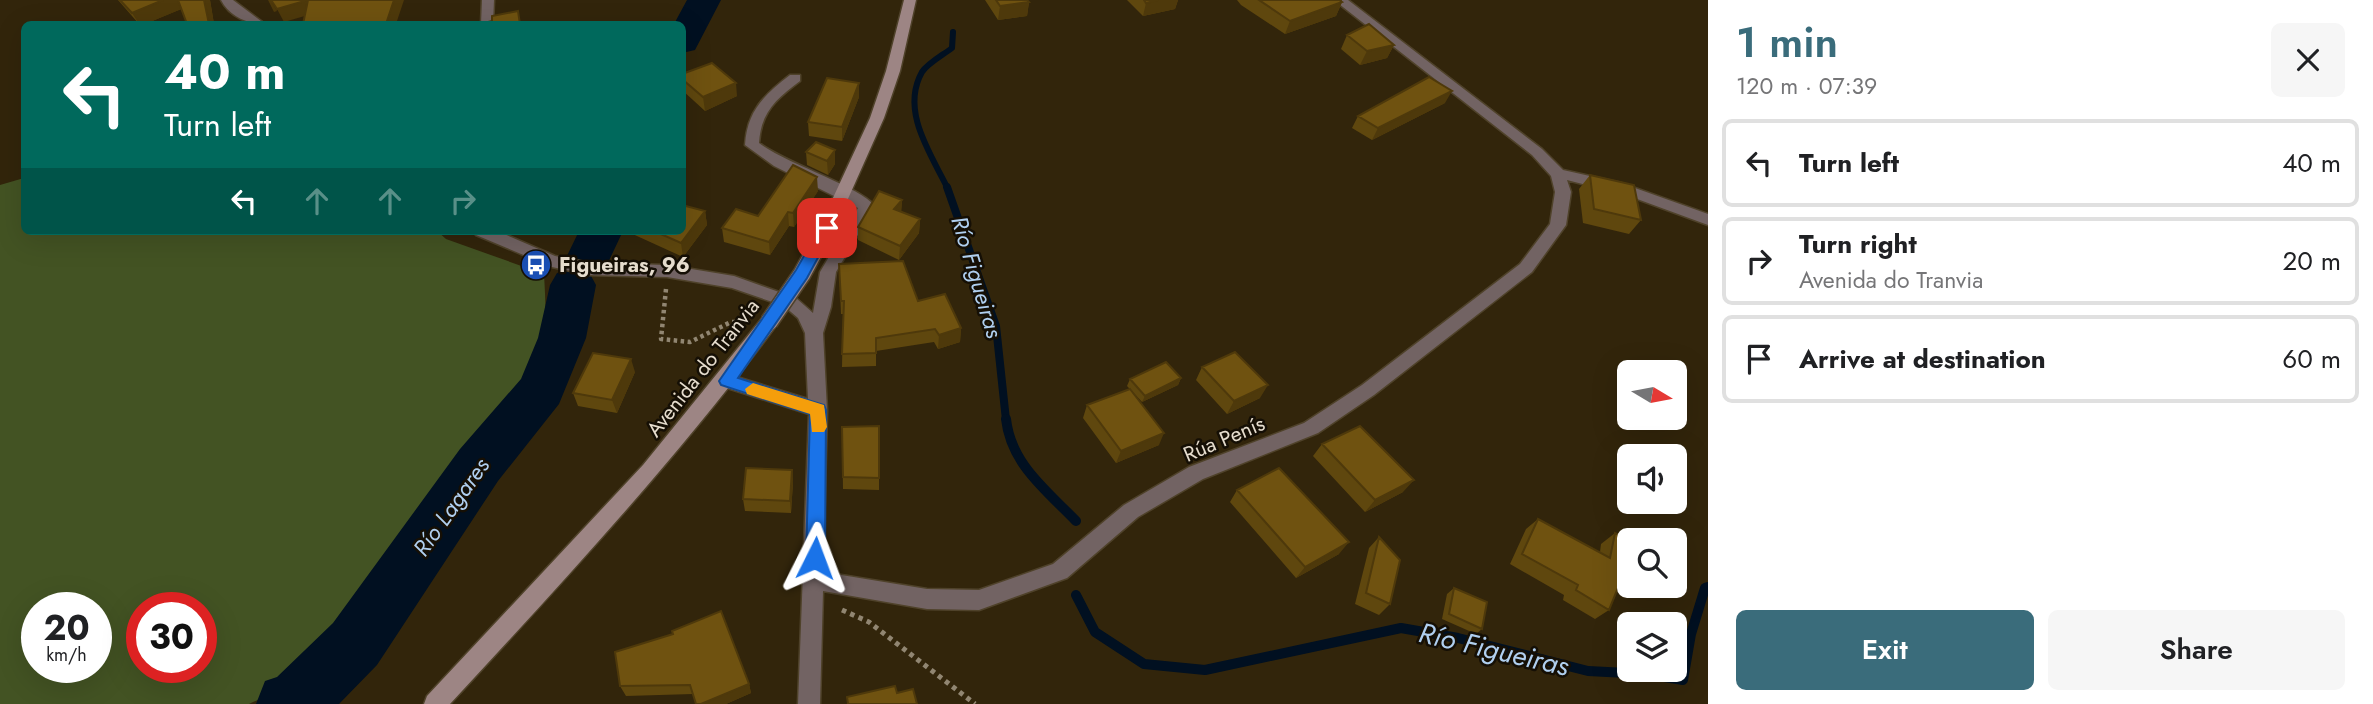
<!DOCTYPE html>
<html lang="en">
<head>
<meta charset="utf-8">
<style>
  body { margin:0; font-family:Jost,sans-serif; background:#f6f6f6; color:#202124; height:100vh; display:flex; flex-direction:column; font-size:26px; white-space:nowrap }
  * { box-sizing:border-box; margin:0 }
  p { font-size:23px; color:#757577 }
  .icon { flex:none; width:38px; height:38px; fill:none; stroke:currentColor; stroke-width:2; stroke-linecap:round; stroke-linejoin:round }
  .map { position:relative; flex:1; overflow:hidden }
  .details { display:flex; flex-direction:column; background:#fff; width:665px }
  .details>* { flex:none }
  .top-card { position:absolute; left:21px; top:21px; width:665px; height:214px; border-radius:10px; box-shadow:0 7px 28px #0002; background:#00695c; color:#fff; overflow:hidden }
  .needle { width:46px; rotate:100deg }
  .buttons { position:absolute; left:1617px; top:360px; display:grid; gap:14px }
  .buttons a { display:grid; place-items:center; width:70px; height:70px; border-radius:10px; background:#fff; box-shadow:0 7px 28px #0002; font-size:35px }
  .speed { position:absolute; left:21px; top:592px; display:flex; gap:14px; font-size:35px; font-weight:700; text-align:center }
  .speed>* { display:grid; place-content:center; width:91px; height:91px; border-radius:50%; background:#fff; box-shadow:0 7px 28px #0002; line-height:1 }
  .speed small { font-size:18px; font-weight:400 }
  .speed .limit { border:10px solid #d22; background:#fff; color:#111 }
  .pin { position:absolute; display:grid; place-items:center; width:60px; height:60px; color:#fff; margin:-30px; border-radius:14px; box-shadow:0 4px 10px #0006 }
  .me { position:absolute; width:77px; margin:-38px; rotate:3deg; stroke-linejoin:round; filter:drop-shadow(0 0 5px #0008) }
  .turn { display:flex; align-items:center; gap:24px; height:147px; padding:0 28px; font-size:32px }
  .turn .icon { width:91px; height:91px; stroke-width:2.5 }
  .turn b { display:block; font-size:49px; line-height:60px }
  .lanes { display:flex; align-items:center; height:66px; padding:0 28px; background:#0003; justify-content:center; gap:35px; direction:ltr }
  .lanes .off { opacity:.35 }
  .round { display:grid; place-items:center; flex:none; width:74px; height:74px; border-radius:10px; background:#f6f6f6 }
  .headline { display:flex; align-items:center; justify-content:space-between; height:119px; padding:0 28px }
  h1 { font-size:42px; font-weight:600; line-height:52px; color:#3a6c7b }
  .primary-button { display:flex; gap:14px; margin-top:auto; padding:14px 28px }
  .primary-button a { flex:1; height:80px; border-radius:10px; background:#3a6c7b; color:#fff; font-size:28px; font-weight:600; line-height:80px; text-align:center }
  .primary-button a+a { background:#f6f6f6; color:#202124 }
  ul { padding:0; list-style:none }
  li { display:flex; align-items:center; gap:21px; height:88px; margin:0 14px 10px; padding:0 14px; border:4px solid #e0e0e0; border-radius:10px }
  li div { flex:1 }
  li b { display:block; font-size:26px }
  li em { font-style:normal }
  main { display:flex; flex:1; min-height:0 }
  .map>svg:first-child { display:block }
  .green { fill:#435323; fill-rule:evenodd }
  .lines { fill:none; stroke-linecap:round; stroke-linejoin:round }
  .stream-far2 { stroke:#011021; stroke-width:6 }
  .stream-far1 { stroke:#011021; stroke-width:8 }
  .stream { stroke:#011021; stroke-width:10 }
  .river { fill:#011021; fill-rule:evenodd }
  .minor-casing { stroke:#4f422a; stroke-width:3 }
  .secondary-casing { stroke:#4f422a; stroke-width:3 }
  .path-far1 { stroke:#918672; stroke-width:4.5; stroke-dasharray:3.5 3.5; stroke-linecap:butt }
  .path { stroke:#918672; stroke-width:5; stroke-dasharray:4.5 4.5; stroke-linecap:butt }
  .minor { fill:#726363; fill-rule:evenodd }
  .secondary { fill:#9d8584; fill-rule:evenodd }
  .secondary-bridge-casing { stroke:#4f422a; stroke-width:20; stroke-linecap:butt }
  .secondary-bridge { stroke:#9d8584; stroke-width:17 }
  .wall { fill:#5f470e }
  .shaded-wall { fill:#4e390b }
  .building { fill:#6f5210; stroke:#4e390b; stroke-width:2 }
  .route { fill:#1a73e8; stroke:#114b97; stroke-width:2 }
  .slow { fill:#f59e0b }
  .labels { text-anchor:middle; stroke-width:5; stroke-linejoin:round; paint-order:stroke }
  .poi-label { font-size:21px; font-weight:bold; fill:#e6ddce; stroke:#150f05; text-anchor:start }
  .street-label { font-size:21px; fill:#e6ddce; stroke:#150f05 }
  .water-label { font-size:23px; font-style:italic; fill:#b0cfef; stroke:#150f05 }
  .near-water-label { font-size:28px; font-style:italic; fill:#b0cfef; stroke:#150f05 }
</style>
</head>
<body>
<main>
<div class="map">
<svg width="1708" height="704" viewBox="0 0 1708 704">
  <rect width="100%" height="100%" fill="#32250b"/>
  <path class="green" d="M24,178V231H437L446,239L544,274C546,311 549,348 530,382C514,410 485,428 466,453C407,530 340,666 249,704H0V185ZM37,607H96V667H37ZM142,607H201V667H142Z"/>
  <g class="lines">
    <path class="stream-far2" d="M948,189C931,154 900,111 922,72C928,63 943,55 952,48L953,32"/>
    <path class="stream-far1" d="M947,187L996,326L1006,420"/>
    <path class="stream" d="M1006,419C1011,464 1046,490 1076,521
      M1076,595L1095,632L1144,664L1205,670L1401,628L1458,638L1588,671L1646,674L1683,680L1691,634L1705,588L1708,587"/>
    <path class="river" d="M687,0H721L695,50L682,53V24H674Z
      M579,231H623L605,269L590,274L596,285L586,338L559,404L498,481L377,665L339,704H256L265,681L277,677L333,623L460,449L521,379L538,338L550,285L557,273L572,268L566,258Z"/>
    <g class="minor-casing">
      <path id="minor" d="M221,0H233L265,24C249,25 229,16 221,0Z
        M482,0H494L493,24H481Z
        M1334,0H1348L1542,149L1563,170L1621,183L1708,214V225L1629,196L1567,180L1571,192L1566,225L1532,272L1374,395L1318,433L1203,479L1138,517L1067,578L979,610L927,609L823,591L820,704H798L809,414L721,386L718,381L721,376L727,374L808,399L805,333L798,318L784,306L732,288L667,277L590,275L552,267L476,235L474,231H497L555,256L590,263L667,265L734,276L796,298L813,313L820,272L858,208L774,166L745,145C747,111 764,95 790,75H800V81C776,99 761,112 759,143C787,164 859,186 875,206L836,272L831,307L823,333L827,410L823,572L927,589L979,590L1053,564L1124,505L1189,467L1304,423L1362,385L1520,264L1550,224L1555,192L1551,176L1532,155Z"/>
    </g>
    <g class="secondary-casing">
      <path id="secondary" d="M904,0H916L900,71L884,118L835,228L833,232H821L819,228L870,118L886,71Z
        M769,316L778,322L775,327C676,460 563,582 450,704H424L427,696L643,465L763,317Z"/>
    </g>
    <path class="path-far1" d="M666,289L661,339L690,342L731,322H742"/>
    <path class="path" d="M842,610L869,622L975,704"/>
    <use href="#minor" class="minor"/>
    <use href="#secondary" class="secondary"/>
    <g class="secondary-bridge-casing">
      <path id="secondary-bridge" d="M769,322L802,274L827,228"/>
    </g>
    <use href="#secondary-bridge" class="secondary-bridge"/>
  </g>
  <path class="wall" d="M118,0H210L214,24L181,9L145,24H139Z
    M985,0H1027L1029,2L1027,16L998,20Z
    M1127,0H1178L1175,9L1143,16Z
    M1237,0H1342L1341,2H1342L1336,16L1285,34L1241,5Z
    M1347,35L1394,45L1387,58L1360,65L1341,49Z
    M682,74L737,96L705,111L682,90Z
    M859,97L842,141L809,136L808,122Z
    M1445,103L1372,140L1352,128L1358,116Z
    M806,152L835,164L828,175L807,165Z
    M1590,175L1641,220L1629,234L1583,223L1579,189Z
    M818,191L794,227L789,226L770,255L724,242L722,228L758,216Z
    M902,200L901,212L920,219L919,233L899,260L858,240V227Z
    M705,211L707,225L683,257L626,231H682Z
    M839,264L918,301L961,328L960,342L938,349L934,342L876,351V366L842,367L843,314H841Z
    M1202,367L1260,398L1227,414L1196,380Z
    M635,372L617,413L578,406L573,393Z
    M1181,378L1178,385L1142,402L1127,386L1130,379Z
    M1087,405L1159,445L1116,463L1083,418Z
    M842,427L879,478V490L843,489Z
    M1322,444L1403,492L1365,512L1313,456Z
    M792,470L793,482L791,513L745,511L743,499Z
    M1237,490L1339,554L1296,578L1230,502Z
    M1538,519L1600,552L1601,544L1615,533L1629,541V586L1623,590L1618,587L1609,610L1595,619L1563,600L1564,595L1510,564L1526,529Z
    M1379,537L1390,604L1379,615L1355,604L1369,548Z
    M1454,588L1482,629L1476,634L1442,619L1447,594Z
    M749,684L751,693L726,704H696L693,694L626,696L620,686Z"/>
  <path class="shaded-wall" d="M163,0H179L184,8L145,24H139L132,13Z
    M204,0H210L214,24H209Z
    M268,0H271L277,11L274,12Z
    M309,0L315,13L284,22L277,9Z
    M394,0H404L396,24H386Z
    M1158,0H1178L1175,9L1143,16L1146,3Z
    M1339,0H1342L1340,3L1342,2L1336,16L1285,34L1290,21Z
    M1029,2L1027,16L998,20L1000,6Z
    M1394,45L1387,58L1360,65L1367,51Z
    M736,83L737,96L705,111L703,97Z
    M859,83V97L842,141V127Z
    M1452,91L1445,103L1372,140L1378,128Z
    M835,150V164L828,175L827,161Z
    M817,177L818,191L794,227L793,213Z
    M902,200L901,214L894,209Z
    M705,211L707,225L683,257L681,243Z
    M788,212L789,226L770,255L769,242Z
    M920,219L919,233L899,260L900,246Z
    M961,328L960,342L938,349L939,335Z
    M631,359L635,372L617,413L612,400Z
    M1181,378L1178,385L1142,402L1145,396Z
    M1268,385L1260,398L1227,414L1234,401Z
    M1164,433L1159,445L1116,463L1121,451Z
    M792,470L793,482L791,513L790,501Z
    M1414,480L1403,492L1365,512L1375,500Z
    M1349,542L1339,554L1296,578L1305,567Z
    M749,684L751,693L726,704H701Z"/>
  <path class="building" d="M120,0H163L132,13Z
    M178,0H204L209,24H187Z
    M271,0H308L277,9Z
    M308,0H394L386,24H303Z
    M996,0H1027L1029,2L1000,6Z
    M1144,0H1158L1146,3Z
    M1259,0H1339L1342,2L1290,21Z
    M518,11L520,24H484V23L492,21V16Z
    M1369,24L1394,45L1367,51L1347,35Z
    M712,63L736,83L703,97L682,79V74Z
    M1429,77L1452,91L1378,128L1358,116Z
    M827,78L859,83L842,127L808,122Z
    M816,142L835,150L827,161L806,152Z
    M793,165L817,177L793,213L788,212L769,242L722,228L736,209L758,216Z
    M1590,175L1634,185L1641,220L1594,209Z
    M879,191L902,200L894,209L920,219L900,246L858,227Z
    M682,205L705,211L681,243L654,231H682Z
    M903,261L918,301L945,294L961,328L939,335L935,329L876,338V353L842,354L844,301H841L839,264Z
    M1235,352L1268,385L1234,401L1202,367Z
    M593,353L631,359L612,400L573,393Z
    M1166,362L1181,378L1145,396L1130,379Z
    M1130,389L1164,433L1121,451L1087,405Z
    M879,426V478L843,477L842,427Z
    M1360,426L1414,480L1375,500L1322,444Z
    M746,468L792,470L790,501L743,499Z
    M1279,468L1349,542L1305,567L1237,490Z
    M1538,519L1610,558L1615,533L1630,541H1629V576L1624,573L1609,610L1576,590L1578,585L1522,554Z
    M1379,537L1400,560L1390,604L1366,593Z
    M1454,588L1487,602L1482,629L1449,614Z
    M721,611L749,684L701,704H696L690,685L620,686L615,652L673,634L672,631Z
    M895,686L897,693L913,689L917,704H848L847,697Z"/>
  <path class="route" d="M827,223L834,228L807,278L738,378L824,405L826,410L825,558L822,564L815,567L809,564L806,558L810,414L721,385L719,381L796,270L822,224Z"/>
  <path class="slow" d="M753,383L824,405L827,427L824,432H812L810,414L747,394L745,389Z"/>
  <defs>
    <g id="bus-disc" transform="scale(1.575)"><circle r="9.5" fill="#1a4fb4" stroke="#150f05"/><path d="M-5-6H5V4H4V6H2V4H-2V6H-4V4H-5ZM-3.5-4V0h7V-4ZM-3.5 1.2v1.5H-2V1.2ZM2 1.2v1.5H3.5V1.2Z" fill="#fff"/></g>
  </defs>
  <g fill-rule="evenodd">
    <use href="#bus-disc" x="536" y="265"/>
  </g>
  <g class="labels">
    <g class="poi-label">
      <text x="559" y="272">Figueiras, 96</text>
    </g>
    <g class="street-label">
      <text transform="translate(703 368) rotate(-52)" y="7">Avenida do Tranvia</text>
      <text transform="translate(1224 439) rotate(-23)" y="7">Rúa Penís</text>
    </g>
    <g class="water-label">
      <text transform="translate(977 277) rotate(73)" y="8">Río Figueiras</text>
      <text transform="translate(451 507) rotate(-55)" y="8">Río Lagares</text>
    </g>
    <g class="near-water-label">
      <text transform="translate(1494 649) rotate(13)" y="10">Río Figueiras</text>
    </g>
  </g>
</svg>
<div class="buttons">
<a><svg class="needle" viewBox="-14 -14 28 28"><path d="M0-13l5 13h-10z" fill="#e53935"/><path d="M0 13l5-13h-10z" fill="#757577"/></svg></a>
<a><svg class="icon" aria-label="sound" viewBox="0 0 24 24"><path d="M4 9h4l5-4v14l-5-4H4zM17 9q2 3 0 6"/></svg></a>
<a><svg class="icon" aria-label="search" viewBox="0 0 24 24"><circle cx="10" cy="10" r="6"/><path d="M15 15l6 6"/></svg></a>
<a><svg class="icon" aria-label="layers" viewBox="0 0 24 24"><path d="M12 4l9 5-9 5-9-5zM3 14l9 5 9-5"/></svg></a>
</div>
<div class="speed"><div>20<small>km/h</small></div><div class="limit">30</div></div>
<div class="pin" style="left:827px;top:228px;background:#d93025"><svg class="icon" aria-label="arrive" viewBox="0 0 24 24"><path d="M6 21V4h12l-3 4 3 4H6"/></svg></div>
<svg class="me" style="left:815px;top:558px" viewBox="-20 -20 40 40"><path d="M0-17L14 15 0 8-14 15z" fill="#1a73e8" stroke="#fff" stroke-width="4"/></svg>
<div class="top-card">
<div class="turn"><svg class="icon" aria-label="left" viewBox="0 0 24 24"><path d="M17 20v-9H6M10 6l-5 5 5 5"/></svg><div><b>40 m</b>Turn left</div></div>
<div class="lanes"><svg class="icon" aria-label="left" viewBox="0 0 24 24"><path d="M17 20v-9H6M10 6l-5 5 5 5"/></svg><svg class="icon off" aria-label="ahead" viewBox="0 0 24 24"><path d="M12 20V5M6 11l6-6 6 6"/></svg><svg class="icon off" aria-label="ahead" viewBox="0 0 24 24"><path d="M12 20V5M6 11l6-6 6 6"/></svg><svg class="icon off" aria-label="right" viewBox="0 0 24 24"><path d="M7 20v-9h11M14 6l5 5-5 5"/></svg></div>
</div>
</div>
<section class="details">
<div class="headline"><div><h1>1 min</h1><p>120 m · 07:39</p></div><a class="round"><svg class="icon" aria-label="close" viewBox="0 0 24 24"><path d="M6 6l12 12M18 6L6 18"/></svg></a></div>
<ul>
<li><svg class="icon" aria-label="left" viewBox="0 0 24 24"><path d="M17 20v-9H6M10 6l-5 5 5 5"/></svg><div><b>Turn left</b></div><em>40 m</em></li>
<li><svg class="icon" aria-label="right" viewBox="0 0 24 24"><path d="M7 20v-9h11M14 6l5 5-5 5"/></svg><div><b>Turn right</b><p>Avenida do Tranvia</p></div><em>20 m</em></li>
<li><svg class="icon" aria-label="arrive" viewBox="0 0 24 24"><path d="M6 21V4h12l-3 4 3 4H6"/></svg><div><b>Arrive at destination</b></div><em>60 m</em></li>
</ul>
<div class="primary-button"><a>Exit</a><a>Share</a></div>
</section>
</main>
</body>
</html>
